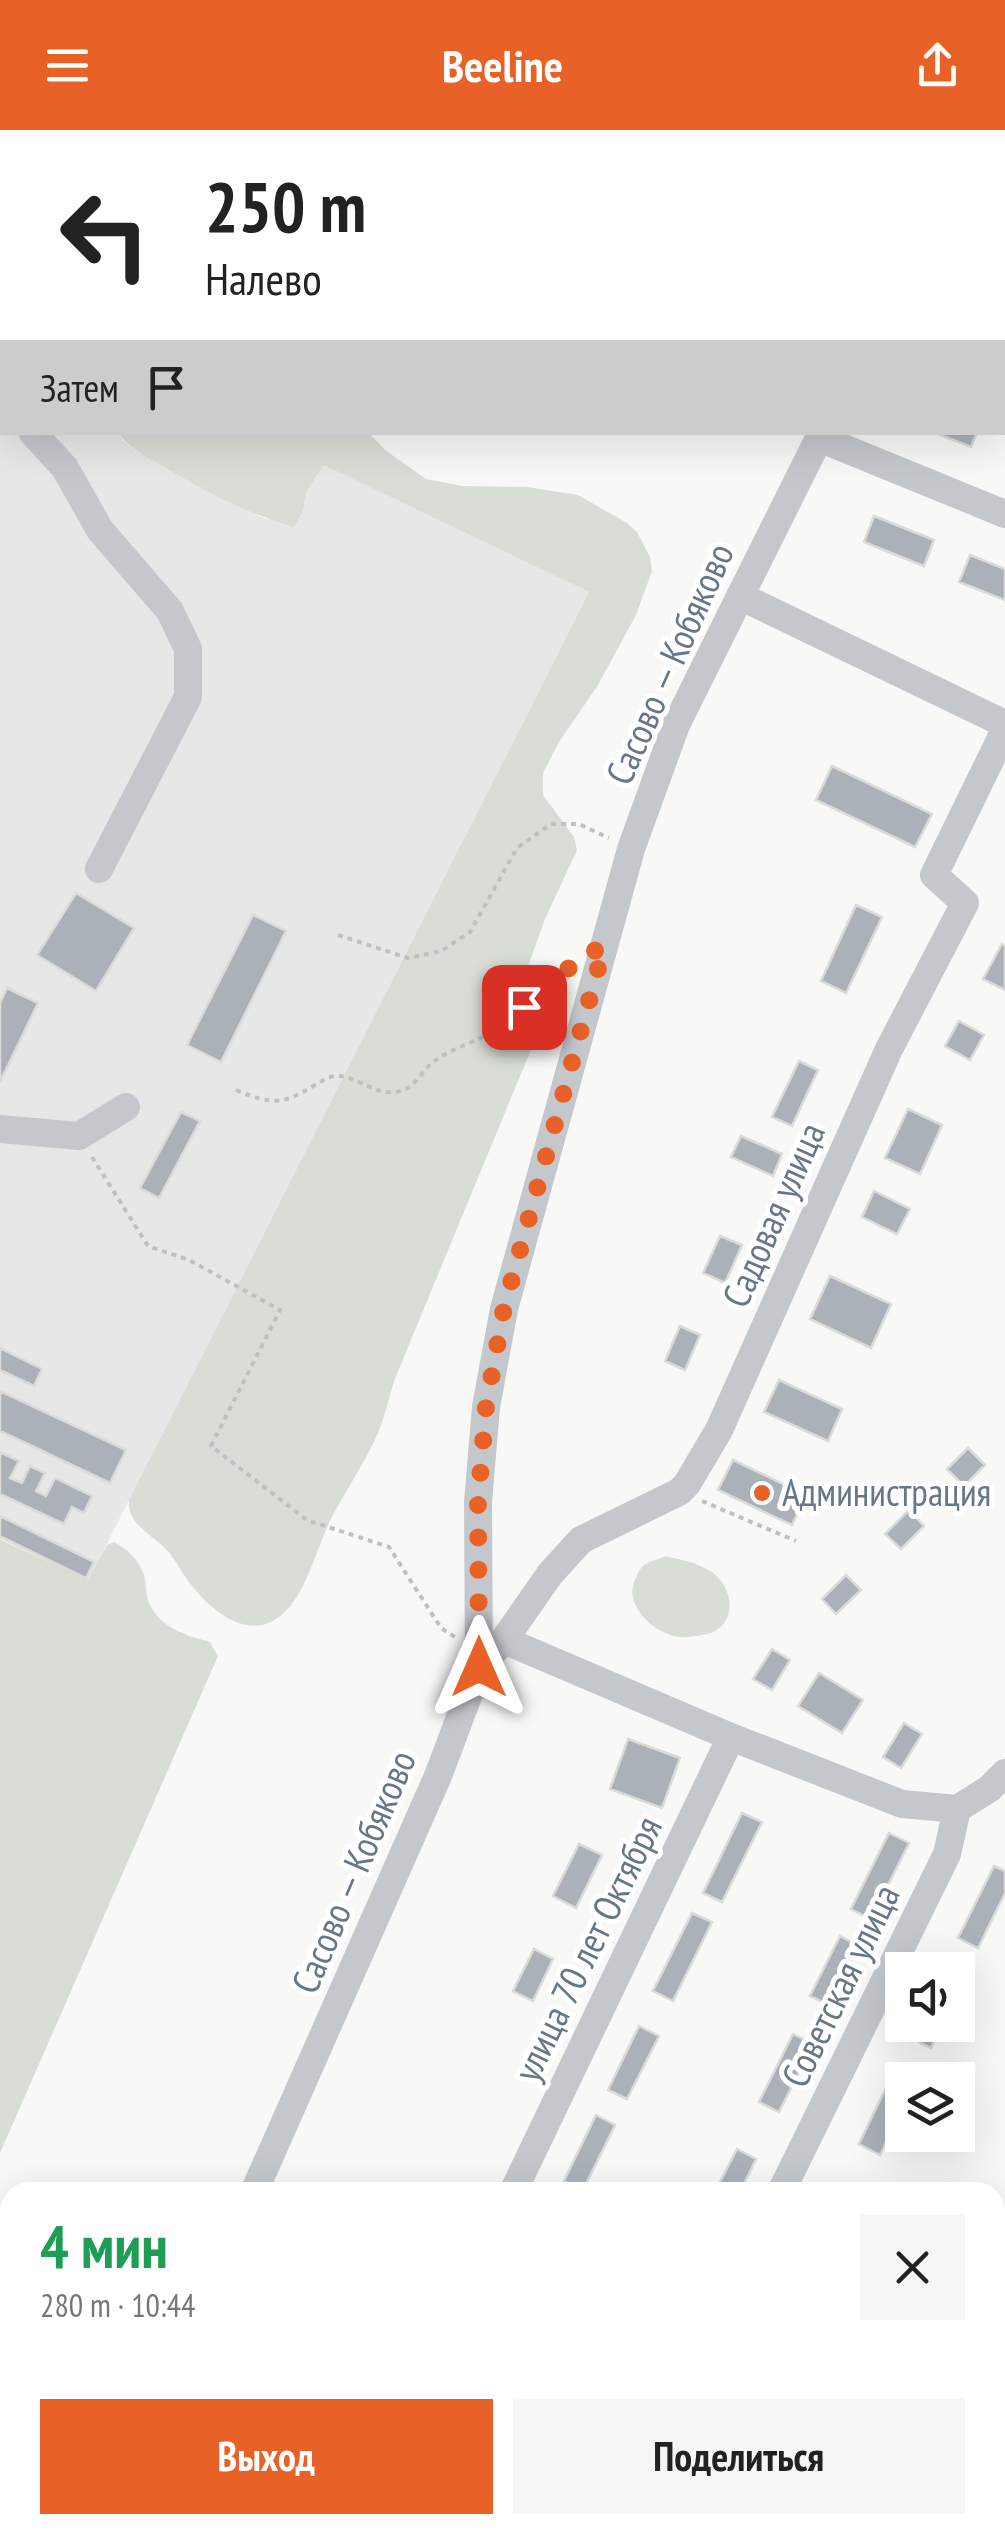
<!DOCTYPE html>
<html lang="ru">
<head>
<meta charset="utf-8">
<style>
  body { margin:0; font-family:"PT Sans Narrow",sans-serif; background:#f6f6f6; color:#222; height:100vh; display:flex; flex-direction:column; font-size:38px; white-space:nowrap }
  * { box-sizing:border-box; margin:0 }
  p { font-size:32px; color:#767676 }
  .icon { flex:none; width:55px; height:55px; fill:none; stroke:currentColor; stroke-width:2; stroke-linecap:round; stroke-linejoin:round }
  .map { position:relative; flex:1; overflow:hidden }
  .panel { position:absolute; left:0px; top:2052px; width:1005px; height:352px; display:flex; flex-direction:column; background:#fff; border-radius:30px 30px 0 0; box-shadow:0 10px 40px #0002 }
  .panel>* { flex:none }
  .banner { position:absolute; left:0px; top:0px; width:1005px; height:305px; box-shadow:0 10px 40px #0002; background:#fff; color:#222; overflow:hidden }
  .fabs { position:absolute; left:885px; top:1822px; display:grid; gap:20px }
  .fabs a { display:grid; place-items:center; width:90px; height:90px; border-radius:0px; background:#fff; box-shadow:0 10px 40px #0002; font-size:50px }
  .pin { position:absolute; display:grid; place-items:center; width:85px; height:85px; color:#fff; margin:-42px; border-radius:20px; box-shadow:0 5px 15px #0006 }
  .me { position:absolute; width:110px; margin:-55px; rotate:0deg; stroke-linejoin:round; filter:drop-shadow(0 0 8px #0008) }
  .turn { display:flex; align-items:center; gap:35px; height:210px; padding:0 40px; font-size:45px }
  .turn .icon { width:130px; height:130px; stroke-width:2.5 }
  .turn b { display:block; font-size:70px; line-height:85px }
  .then { display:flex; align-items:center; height:95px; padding:0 40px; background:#0003; gap:20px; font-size:38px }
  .round { display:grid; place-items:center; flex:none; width:105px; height:105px; border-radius:0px; background:#f6f6f6 }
  .overview { display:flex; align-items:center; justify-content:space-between; height:170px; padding:0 40px }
  h1 { font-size:60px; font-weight:700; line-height:75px; color:#1e9e55 }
  .primary-button { display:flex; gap:20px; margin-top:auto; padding:20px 40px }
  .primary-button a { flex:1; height:115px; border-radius:0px; background:#e86127; color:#fff; font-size:40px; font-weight:700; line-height:115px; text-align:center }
  .primary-button a+a { background:#f6f6f6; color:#222 }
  header { display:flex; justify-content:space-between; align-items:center; height:130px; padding:0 40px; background:#e86127; color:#fff; font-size:45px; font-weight:700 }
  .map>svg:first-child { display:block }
  .built { fill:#e6e8e7 }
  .green { fill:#d8ded5 }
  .building { fill:#aab1b9; stroke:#dadad8; stroke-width:2.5 }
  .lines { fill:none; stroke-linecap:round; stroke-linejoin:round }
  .path { stroke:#bec0c3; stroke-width:4; stroke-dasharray:5 5; stroke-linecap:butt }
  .minor { stroke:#c4c8cc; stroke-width:28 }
  .route { stroke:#e86127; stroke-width:18; stroke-dasharray:0 32.4 }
  .poi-dot { fill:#e86127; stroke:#fff; stroke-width:4 }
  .labels { text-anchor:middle; stroke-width:10; stroke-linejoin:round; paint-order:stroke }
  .street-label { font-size:38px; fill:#677788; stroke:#fff }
  .poi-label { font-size:38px; fill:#677788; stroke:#fff; text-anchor:start }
</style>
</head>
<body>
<header><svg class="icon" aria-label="menu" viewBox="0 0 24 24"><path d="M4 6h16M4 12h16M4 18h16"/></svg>Beeline<svg class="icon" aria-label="share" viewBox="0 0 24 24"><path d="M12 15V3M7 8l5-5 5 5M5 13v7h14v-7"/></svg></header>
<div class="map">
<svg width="1005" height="2404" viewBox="0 0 1005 2404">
  <rect width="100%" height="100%" fill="#f8f9f6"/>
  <path class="built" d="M0,0H172L170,2H2V302L118,303L123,311L136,321L193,354L266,389L303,381L307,360L323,334L589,462L89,1449L0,1410Z"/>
  <path class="green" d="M118,303H369L385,320L426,349L462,356L527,357L578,365L627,393L637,402L650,427L652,441L636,485L598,555L559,612L543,643V665L574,707L577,720L545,789L526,842L519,852L518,864L525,875L533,883L538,894L535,910L394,1251C389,1268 385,1286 378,1303C365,1333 345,1361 330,1391C318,1416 311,1445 296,1468C259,1525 209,1483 182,1442C177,1433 171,1424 164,1417C149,1403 127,1393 129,1370L589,462L324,335L307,360L303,381L294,397C246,383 204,361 162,336C146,327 129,318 118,303Z
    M0,1410L88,1449L107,1415L114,1412C128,1419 142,1433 145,1449C146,1457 146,1466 149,1473C159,1497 187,1506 210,1512L218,1526L0,2023Z
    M666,1426C681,1430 696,1432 710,1441C733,1455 739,1491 711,1503C703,1505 688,1508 680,1507C655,1505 621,1474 636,1448C638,1443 640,1438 644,1435C649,1431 660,1429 666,1426Z
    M0,2167L10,2186V2269L0,2287Z"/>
  <path class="building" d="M933,302H977L971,317Z
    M874,386L934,410L924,436L864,412Z
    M970,425L1005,439V470L959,452Z
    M832,636L932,684L915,717L816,670Z
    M76,763L134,798L96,861L37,825Z
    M856,775L882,787L846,863L821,851Z
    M253,785L286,801L221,932L187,915Z
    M1002,814L1005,816V860L983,849Z
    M7,858L38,873L0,952V873Z
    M959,891L984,905L970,930L945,916Z
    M799,931L818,940L792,996L772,987Z
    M908,979L942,995L920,1044L885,1028Z
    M181,982L200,991L159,1068L140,1058Z
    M741,1006L782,1024L773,1046L731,1027Z
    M874,1061L910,1079L897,1104L862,1087Z
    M720,1106L742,1115L725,1153L703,1143Z
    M830,1146L891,1174L871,1218L810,1189Z
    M680,1196L700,1205L685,1240L665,1231Z
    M0,1218L42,1239L34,1256L0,1240Z
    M779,1250L842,1279L828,1311L764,1282Z
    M0,1261L126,1320L110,1353L0,1301Z
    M968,1318L985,1335L964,1356L947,1339Z
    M0,1322L19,1331L10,1348L22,1353L30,1336L45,1343L36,1361L46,1366L55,1348L92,1366L84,1383L72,1377L64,1394L0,1364Z
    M733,1330L806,1365L792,1395L718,1360Z
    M909,1380L924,1396L901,1419L885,1404Z
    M0,1386L94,1432L86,1448L0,1406Z
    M846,1445L861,1460L836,1484L822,1469Z
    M772,1519L790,1530L772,1560L753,1549Z
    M819,1543L863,1570L842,1603L798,1576Z
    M904,1593L922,1604L901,1638L883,1627Z
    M628,1609L680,1628L662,1678L610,1659Z
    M742,1683L762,1692L722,1772L703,1763Z
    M889,1703L909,1713L871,1789L851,1779Z
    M579,1714L602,1725L576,1778L553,1766Z
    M994,1736L1005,1741V1763L978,1818L958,1808Z
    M692,1783L712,1792L673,1871L653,1861Z
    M840,1806L859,1816L829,1875L810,1866Z
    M534,1819L553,1829L533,1871L513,1861Z
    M918,1895H942L931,1918L911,1908Z
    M639,1896L659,1906L627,1969L608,1960Z
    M793,1904L813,1914L779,1982L759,1972Z
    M885,1960L902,1969V1979L880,2025L859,2014Z
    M596,1985L615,1995L583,2060L564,2051Z
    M737,2019L756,2029L740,2062H715Z"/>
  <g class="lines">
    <path class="path" d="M338,805L408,828L441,821L470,802L517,718L551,694H579L609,708
      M236,960C273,975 282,975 315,955C322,951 329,946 337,946C358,946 373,965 395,962C417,960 420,940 436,930C455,917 478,911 498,899C514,890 524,875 538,863C549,853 562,844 574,834
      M92,1027L148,1116L189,1130L280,1180L211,1316L307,1390L389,1417L441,1498L455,1507
      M702,1371L796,1411"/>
    <path class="minor" d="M112,2L114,0
      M973,2L974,0
      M1002,171L1005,173
      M0,257L2,252
      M32,302L65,338L100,400L170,481L188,519V567L99,739
      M819,308L1005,384
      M740,466L1005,594
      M0,999L79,1006L126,977
      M504,1510L731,1607L902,1674L957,1679L989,1659L1005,1643
      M479,1537L504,1510L550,1444L581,1410L679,1362L687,1354L719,1300L889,919L965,773L934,745L1005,600
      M254,2062L438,1646L479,1537L478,1372L486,1277L504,1179L631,719L676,595L822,302
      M513,2062L731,1607
      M781,2062L947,1724L957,1679
      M995,2199L1005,2177
      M995,2287L1005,2292
      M105,2404L109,2395
      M350,2404L354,2395
      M613,2404L617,2395
      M900,2404L905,2395"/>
  </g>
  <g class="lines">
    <path class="route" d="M479,1537L478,1372L486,1277L504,1178L604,817L584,825L524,877"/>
  </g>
  <circle class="poi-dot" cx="762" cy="1363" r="10"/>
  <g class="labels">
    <g class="street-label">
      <text transform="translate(670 534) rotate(-66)" y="13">Сасово — Кобяково</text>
      <text transform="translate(774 1085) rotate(-66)" y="13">Садовая улица</text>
      <text transform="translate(354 1742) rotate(-67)" y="13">Сасово — Кобяково</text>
      <text transform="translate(588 1819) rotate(-64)" y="13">улица 70 лет Октября</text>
      <text transform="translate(841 1856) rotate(-64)" y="13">Советская улица</text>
    </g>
    <g class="poi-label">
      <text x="782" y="1376">Администрация</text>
    </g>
  </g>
</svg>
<div class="fabs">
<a><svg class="icon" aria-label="sound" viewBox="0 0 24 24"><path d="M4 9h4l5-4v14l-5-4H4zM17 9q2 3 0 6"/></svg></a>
<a><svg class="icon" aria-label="layers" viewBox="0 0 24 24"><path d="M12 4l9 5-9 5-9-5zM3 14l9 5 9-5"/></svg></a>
</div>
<div class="pin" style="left:524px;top:877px;background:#d93025"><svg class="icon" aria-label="arrive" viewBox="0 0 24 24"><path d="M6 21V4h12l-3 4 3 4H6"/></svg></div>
<svg class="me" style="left:479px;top:1537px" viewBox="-20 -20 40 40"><path d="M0-17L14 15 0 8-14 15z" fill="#e86127" stroke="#fff" stroke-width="4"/></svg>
<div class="banner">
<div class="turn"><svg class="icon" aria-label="left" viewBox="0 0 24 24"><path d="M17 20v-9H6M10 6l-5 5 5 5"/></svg><div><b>250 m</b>Налево</div></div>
<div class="then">Затем<svg class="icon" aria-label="arrive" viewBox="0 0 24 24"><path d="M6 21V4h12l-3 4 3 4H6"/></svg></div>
</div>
<section class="panel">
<div class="overview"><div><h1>4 мин</h1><p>280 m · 10:44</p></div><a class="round"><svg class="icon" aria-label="close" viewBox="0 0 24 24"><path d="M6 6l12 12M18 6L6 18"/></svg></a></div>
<div class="primary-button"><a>Выход</a><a>Поделиться</a></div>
</section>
</div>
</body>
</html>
